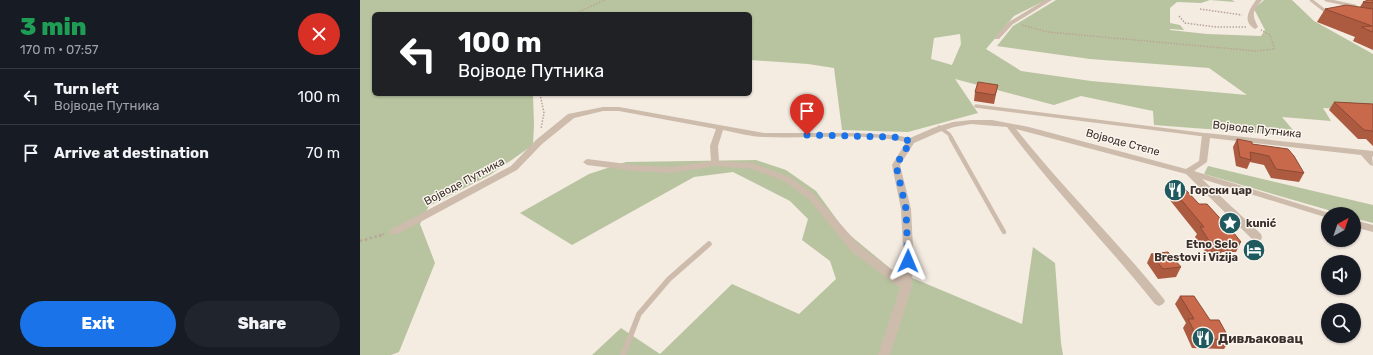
<!DOCTYPE html>
<html lang="en">
<head>
<meta charset="utf-8">
<style>
  body { margin:0; font-family:Rubik,sans-serif; background:#20242c; color:#f1f3f6; height:100vh; display:flex; flex-direction:column; font-size:15px; white-space:nowrap }
  * { box-sizing:border-box; margin:0 }
  p { font-size:13px; color:#9ea1a6 }
  .icon { flex:none; width:22px; height:22px; fill:none; stroke:currentColor; stroke-width:2; stroke-linecap:round; stroke-linejoin:round }
  .map { position:relative; flex:1; overflow:hidden }
  .drawer { display:flex; flex-direction:column; background:#171b24; width:360px }
  .drawer>* { flex:none }
  .top-card { position:absolute; left:12px; top:12px; width:380px; height:84px; border-radius:6px; box-shadow:0 1px 3px #0004; background:#202124; color:#fff; overflow:hidden }
  .needle { width:26px; rotate:40deg }
  .buttons { position:absolute; left:961px; top:207px; display:grid; gap:8px }
  .buttons a { display:grid; place-items:center; width:40px; height:40px; border-radius:50%; background:#171b24; box-shadow:0 1px 3px #0004; font-size:20px }
  .pin { position:absolute; display:grid; place-items:center; width:34px; height:34px; color:#fff; margin:-41px -17px; border-radius:50% 50% 50% 0; rotate:-45deg; box-shadow:0 0 4px #0007 }
  .pin .icon { rotate:45deg }
  .me { position:absolute; width:44px; margin:-22px; rotate:1deg; stroke-linejoin:round; filter:drop-shadow(0 0 3px #0008) }
  .turn { display:flex; align-items:center; gap:14px; height:84px; padding:0 20px; font-size:18px }
  .turn .icon { width:52px; height:52px; stroke-width:2.5 }
  .turn b { display:block; font-size:28px; line-height:34px }
  .round { display:grid; place-items:center; flex:none; width:42px; height:42px; border-radius:21px; background:#20242c }
  .headline { display:flex; align-items:center; justify-content:space-between; height:68px; padding:0 20px }
  h1 { font-size:24px; font-weight:800; line-height:30px; color:#1e9e55 }
  .primary-button { display:flex; gap:8px; margin-top:auto; padding:8px 20px }
  .primary-button a { flex:1; height:46px; border-radius:24px; background:#1a73e8; color:#fff; font-size:16px; font-weight:800; line-height:46px; text-align:center }
  .primary-button a+a { background:#20242c; color:#f1f3f6 }
  ul { padding:0; list-style:none }
  li { display:flex; align-items:center; gap:12px; height:56px; padding:0 20px; border-top:1px solid #363941 }
  li div { flex:1 }
  li b { display:block; font-size:15px }
  li em { font-style:normal }
  main { display:flex; flex:1; min-height:0 }
  .map>svg:first-child { display:block }
  .green { fill:#b8c4a0; fill-rule:evenodd }
  .lines { fill:none; stroke-linecap:round; stroke-linejoin:round }
  .path-far2 { stroke:#b9a596; stroke-width:1.5; stroke-dasharray:1.5 1.5; stroke-linecap:butt }
  .path-far1 { stroke:#b9a596; stroke-width:2; stroke-dasharray:2 2; stroke-linecap:butt }
  .path { stroke:#b9a596; stroke-width:2.5; stroke-dasharray:2.5 2.5; stroke-linecap:butt }
  .lane-far3 { stroke:#cdbbac; stroke-width:3 }
  .lane-far2 { stroke:#cdbbac; stroke-width:3.5 }
  .lane-far1 { stroke:#cdbbac; stroke-width:4.5 }
  .lane { stroke:#cdbbac; stroke-width:5.5 }
  .street { fill:#cdbbac; fill-rule:evenodd }
  .wall { fill:#ac5a40 }
  .building { fill:#c8694b; stroke:#8c4a34 }
  .route { stroke:#1a73e8; stroke-width:7; stroke-dasharray:0 12.6 }
  .labels { text-anchor:middle; stroke-width:3; stroke-linejoin:round; paint-order:stroke }
  .street-label { font-size:11px; fill:#3b302b; stroke:#fbf5ee }
  .poi-label { font-size:11px; font-weight:bold; fill:#3b302b; stroke:#fbf5ee; text-anchor:start }
  .near-poi-label { font-size:13px; font-weight:bold; fill:#3b302b; stroke:#fbf5ee; text-anchor:start }
</style>
</head>
<body>
<main>
<section class="drawer">
<div class="headline"><div><h1>3 min</h1><p>170 m · 07:57</p></div><a class="round" style="background:#d93025;color:#fff"><svg class="icon" aria-label="close" viewBox="0 0 24 24"><path d="M6 6l12 12M18 6L6 18"/></svg></a></div>
<ul>
<li><svg class="icon" aria-label="left" viewBox="0 0 24 24"><path d="M17 20v-9H6M10 6l-5 5 5 5"/></svg><div><b>Turn left</b><p>Војводе Путника</p></div><em>100 m</em></li>
<li><svg class="icon" aria-label="arrive" viewBox="0 0 24 24"><path d="M6 21V4h12l-3 4 3 4H6"/></svg><div><b>Arrive at destination</b></div><em>70 m</em></li>
</ul>
<div class="primary-button"><a>Exit</a><a>Share</a></div>
</section>
<div class="map">
<svg width="1013" height="355" viewBox="0 0 1013 355">
  <rect width="100%" height="100%" fill="#f4ebe1"/>
  <path class="green" d="M0,0H686L654,16L626,49L661,71L731,81L887,95L849,68L730,59L637,46L653,26L696,0H872L875,2L850,0L841,3L817,2L810,8V23L820,25L824,30L810,29V30L847,34L901,36L905,30L894,9L904,0H932L954,21L1013,54V111L963,108L971,121L922,117L938,136L794,125L793,111L721,96L694,105L595,79L618,113L548,132L482,130L474,68L448,64L390,60V14H14V94H175L173,96L174,124L173,145L130,175L69,206L60,224L75,263L39,352L31,355H0ZM600,34L601,44L592,65L571,59L574,38Z
    M396,160L426,170L456,191L486,232L531,269L662,324L673,247L695,263L701,343L703,355H232L261,328L300,354L372,284L439,314L476,279L470,261L442,240L448,219L430,201L373,172L334,177L212,245L160,213L229,174L266,162Z
    M848,166L1013,205V223L994,218V214H982L844,174Z"/>
  <g class="lines">
    <path class="path-far2" d="M840,9L882,15
      M214,14L245,0
      M819,16L825,23L856,27H886
      M662,25L688,32L896,51L915,49L910,35L901,30
      M180,94L184,113L181,129"/>
    <path class="path-far1" d="M19,236L24,234"/>
    <path class="path" d="M0,241L22,235"/>
    <path class="lane-far3" d="M951,0L969,14
      M966,0L995,6"/>
    <path class="lane-far2" d="M616,106L846,135
      M579,127L589,134L592,139"/>
    <path class="lane-far1" d="M591,138L644,232"/>
    <path class="lane" d="M263,355L279,314L309,279L349,244"/>
    <path class="street" d="M685,0H692L653,24L639,39H635V37L649,22Z
      M896,0H902C893,12 891,13 898,27L895,29C881,21 890,9 896,0Z
      M243,107H259L404,133H495L534,135L550,138L573,128L593,122L611,120H632L669,127L826,169L839,161L842,135L846,133L1013,151V157L1012,156L1013,166L1010,165L1001,155L850,138L847,162L834,171L972,214H968V218L842,179L901,234L902,237L901,240H893L826,174L656,129C703,188 756,240 803,298L805,301L803,304L799,306L795,304C747,244 693,189 647,127L611,124L594,127L579,132L554,143L540,165L551,209L553,248L552,287L530,355H518L540,288L491,251L448,198L424,181L392,169L355,166L311,173L275,171L227,165L223,162L227,159L275,165L311,167L351,161L350,146L356,129L259,111H243L214,118L182,144L157,170L38,234H30L29,232L30,230L151,166L176,140L208,114ZM363,130C377,133 392,137 406,137C452,139 501,132 546,142L532,165L541,209L543,248L541,277L499,245L454,194L430,177L393,163L359,161L358,146Z
      M994,220L1013,225V232L994,227Z"/>
  </g>
  <path class="wall" d="M1013,0V50L993,41L995,37L957,22L965,9L1000,7L1003,2Z
    M638,85L634,104L614,101L615,92Z
    M974,102L1013,104V146L1006,139H998L969,110Z
    M877,139L892,144L944,173L939,182L911,178L904,165L890,162L887,169L876,166L873,147Z
    M813,190L839,204L881,242L876,252H862L860,254H847L835,237L837,234L809,199Z
    M791,254L821,267L816,277L798,279L787,263Z
    M820,296L850,320L870,340L864,349L832,348L823,328L826,323L815,304Z"/>
  <path class="building" d="M1008,0H1013V3L1003,2Z
    M986,5L1013,9V32L1001,27L1012,26L965,9Z
    M618,82L638,85L635,95L615,92Z
    M974,102L1013,104V132L1012,131L1004,130Z
    M877,139L892,142V144L928,149L934,156L944,173L916,169L909,156L890,152L891,160L880,157Z
    M825,189L839,204H847L868,227L870,228L881,242H863L865,245H852L840,227H844L813,190Z
    M808,252L821,267L803,269L791,254Z
    M820,296H834L850,320H859L870,340L838,339L828,319H834Z"/>
  <g class="lines">
    <path class="route" d="M447,135L534,137L551,141L536,165L546,209L548,261"/>
  </g>
  <defs>
    <g id="restaurant-disc" transform="scale(1.15)"><circle r="9.5" fill="#1f5a5e" stroke="#fbf5ee"/><path d="M-5-6h1v4h1v-4h1v4h1v-4h1v5L-1.5 .5V6h-2V.5L-5-1ZM5-6V6H3V1.5H1.5Q1.5-4 5-6Z" fill="#fff"/></g>
    <g id="sight-disc" transform="scale(1.15)"><circle r="9.5" fill="#1f5a5e" stroke="#fbf5ee"/><path d="M0-6L1.8-2.2L6-1.7L2.9 1.2L3.7 5.4L0 3.3L-3.7 5.4L-2.9 1.2L-6-1.7L-1.8-2.2Z" fill="#fff"/></g>
    <g id="hotel-disc" transform="scale(1.15)"><circle r="9.5" fill="#1f5a5e" stroke="#fbf5ee"/><path d="M-6-4.5h1.5V1H6V5H4.5V3h-9V5H-6ZM-4 0a1.8 1.8 0 1 1 3.6 0ZM.5 0V-2.5h3Q6-2.5 6 0Z" fill="#fff"/></g>
  </defs>
  <g fill-rule="evenodd">
    <use href="#restaurant-disc" x="815" y="190"/>
    <use href="#sight-disc" x="870" y="223"/>
    <use href="#hotel-disc" x="894" y="250"/>
    <use href="#restaurant-disc" x="843" y="338"/>
  </g>
  <g class="labels">
    <g class="street-label">
      <text transform="translate(897 129) rotate(6)" y="4">Војводе Путника</text>
      <text transform="translate(763 142) rotate(15)" y="4">Војводе Степе</text>
      <text transform="translate(104 181) rotate(-28)" y="4">Војводе Путника</text>
    </g>
    <g class="poi-label">
      <text x="830" y="194">Горски цар</text>
      <text x="886" y="227">kunić</text>
      <text x="878" y="248" text-anchor="end">Etno Selo<tspan x="878" dy="13">Brestovi i Vizija</tspan></text>
    </g>
    <g class="near-poi-label">
      <text x="858" y="343">Дивљаковац</text>
    </g>
  </g>
</svg>
<div class="buttons">
<a><svg class="needle" viewBox="-14 -14 28 28"><path d="M0-13l5 13h-10z" fill="#e53935"/><path d="M0 13l5-13h-10z" fill="#9ea1a6"/></svg></a>
<a><svg class="icon" aria-label="sound" viewBox="0 0 24 24"><path d="M4 9h4l5-4v14l-5-4H4zM17 9q2 3 0 6"/></svg></a>
<a><svg class="icon" aria-label="search" viewBox="0 0 24 24"><circle cx="10" cy="10" r="6"/><path d="M15 15l6 6"/></svg></a>
</div>
<div class="pin" style="left:447px;top:135px;background:#d93025"><svg class="icon" aria-label="arrive" viewBox="0 0 24 24"><path d="M6 21V4h12l-3 4 3 4H6"/></svg></div>
<svg class="me" style="left:548px;top:261px" viewBox="-20 -20 40 40"><path d="M0-17L14 15 0 8-14 15z" fill="#1a73e8" stroke="#fff" stroke-width="4"/></svg>
<div class="top-card">
<div class="turn"><svg class="icon" aria-label="left" viewBox="0 0 24 24"><path d="M17 20v-9H6M10 6l-5 5 5 5"/></svg><div><b>100 m</b>Војводе Путника</div></div>
</div>
</div>
</main>
</body>
</html>
